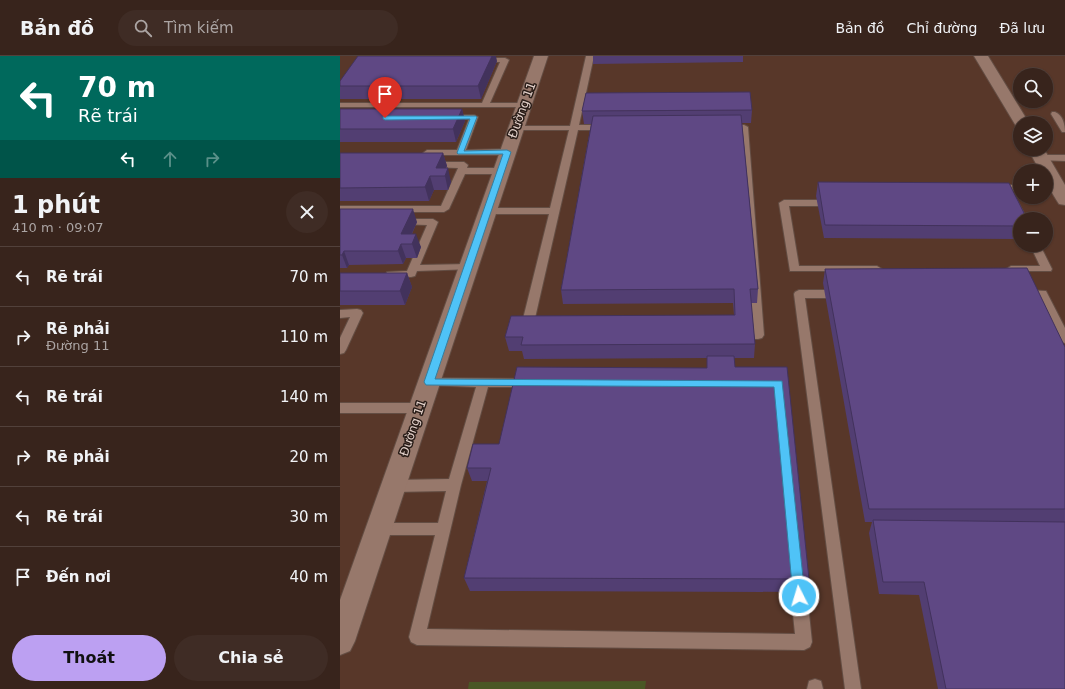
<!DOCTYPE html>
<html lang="vi">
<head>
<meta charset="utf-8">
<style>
  body { margin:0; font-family:"DejaVu Sans",sans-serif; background:#3f2c25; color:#f1f3f6; height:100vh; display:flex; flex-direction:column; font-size:15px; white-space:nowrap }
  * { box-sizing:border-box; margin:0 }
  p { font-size:13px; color:#aba4a3 }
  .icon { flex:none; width:22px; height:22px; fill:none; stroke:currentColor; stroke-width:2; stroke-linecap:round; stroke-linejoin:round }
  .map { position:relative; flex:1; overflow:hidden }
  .sheet { display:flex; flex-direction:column; background:#38241c; width:340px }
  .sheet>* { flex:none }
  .hud { background:#00695c; color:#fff; overflow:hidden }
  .controls { position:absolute; left:673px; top:12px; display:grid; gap:8px }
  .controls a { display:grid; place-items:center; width:40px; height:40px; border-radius:50%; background:#38241c; box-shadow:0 1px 3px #0004,0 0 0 1px #52413b; font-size:20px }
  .pin { position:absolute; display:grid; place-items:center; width:34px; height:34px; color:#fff; margin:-41px -17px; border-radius:50% 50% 50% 0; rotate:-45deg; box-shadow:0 0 4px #0007 }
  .pin .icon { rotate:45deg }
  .me { position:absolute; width:44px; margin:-22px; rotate:355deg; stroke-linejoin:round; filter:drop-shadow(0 0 3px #0008) }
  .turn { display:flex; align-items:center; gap:14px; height:84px; padding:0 12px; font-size:18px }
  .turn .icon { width:52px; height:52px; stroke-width:2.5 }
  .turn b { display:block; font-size:28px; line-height:34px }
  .lanes { display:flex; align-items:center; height:38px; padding:0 12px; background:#0003; justify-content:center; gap:20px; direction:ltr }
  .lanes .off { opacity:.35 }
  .round { display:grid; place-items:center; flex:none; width:42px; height:42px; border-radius:21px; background:#3f2c25 }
  .head { display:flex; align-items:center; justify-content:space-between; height:68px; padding:0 12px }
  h1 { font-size:24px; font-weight:700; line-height:30px }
  .button { display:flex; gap:8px; margin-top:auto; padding:8px 12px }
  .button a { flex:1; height:46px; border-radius:24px; background:#bca0f2; color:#111; font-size:16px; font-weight:700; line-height:46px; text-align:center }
  .button a+a { background:#3f2c25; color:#f1f3f6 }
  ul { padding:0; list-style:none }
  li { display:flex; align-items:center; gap:12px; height:60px; padding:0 12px; border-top:1px solid #52413b }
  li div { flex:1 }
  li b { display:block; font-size:15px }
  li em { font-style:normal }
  header { display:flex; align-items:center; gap:24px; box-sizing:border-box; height:56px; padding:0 20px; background:#38241c; border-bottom:1px solid #52413b }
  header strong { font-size:19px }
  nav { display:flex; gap:22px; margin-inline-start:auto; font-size:14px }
  .search { width:280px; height:36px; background:#3f2c25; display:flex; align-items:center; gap:10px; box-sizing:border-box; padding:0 14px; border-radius:22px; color:#aba4a3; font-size:15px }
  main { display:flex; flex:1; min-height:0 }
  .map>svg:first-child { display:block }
  .built { fill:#583729; fill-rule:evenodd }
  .green { fill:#4a5725 }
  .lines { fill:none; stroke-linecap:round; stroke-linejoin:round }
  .service-casing { stroke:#634d43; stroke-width:2 }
  .minor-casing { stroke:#634d43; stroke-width:2 }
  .service { fill:#97786b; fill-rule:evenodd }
  .minor { fill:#97786b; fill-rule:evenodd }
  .wall { fill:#523e72 }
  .shaded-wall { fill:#42325c }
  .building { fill:#5f4884; stroke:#42325c }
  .route { fill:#4fc3f7; stroke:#337fa1 }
  .labels { text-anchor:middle; stroke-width:3; stroke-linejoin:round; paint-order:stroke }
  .street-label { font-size:12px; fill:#e6d4cd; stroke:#281c17 }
</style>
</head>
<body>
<header>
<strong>Bản đồ</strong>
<div class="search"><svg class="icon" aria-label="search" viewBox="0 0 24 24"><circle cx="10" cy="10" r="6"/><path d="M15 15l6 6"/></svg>Tìm kiếm</div>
<nav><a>Bản đồ</a><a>Chỉ đường</a><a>Đã lưu</a></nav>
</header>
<main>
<section class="sheet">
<div class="hud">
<div class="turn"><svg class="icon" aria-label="left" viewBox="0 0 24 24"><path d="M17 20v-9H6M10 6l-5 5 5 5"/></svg><div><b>70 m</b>Rẽ trái</div></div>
<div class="lanes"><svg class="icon" aria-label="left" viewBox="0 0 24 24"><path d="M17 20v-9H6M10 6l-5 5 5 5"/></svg><svg class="icon off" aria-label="ahead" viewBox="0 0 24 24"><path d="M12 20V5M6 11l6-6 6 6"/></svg><svg class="icon off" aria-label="right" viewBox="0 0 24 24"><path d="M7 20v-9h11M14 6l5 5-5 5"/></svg></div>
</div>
<div class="head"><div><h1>1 phút</h1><p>410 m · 09:07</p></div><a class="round"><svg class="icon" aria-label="close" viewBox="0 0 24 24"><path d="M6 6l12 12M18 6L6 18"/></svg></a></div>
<ul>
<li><svg class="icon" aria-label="left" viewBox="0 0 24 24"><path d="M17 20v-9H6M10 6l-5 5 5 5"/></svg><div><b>Rẽ trái</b></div><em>70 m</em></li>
<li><svg class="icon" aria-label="right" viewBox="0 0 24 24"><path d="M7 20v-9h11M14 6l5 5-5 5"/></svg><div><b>Rẽ phải</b><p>Đường 11</p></div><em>110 m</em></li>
<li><svg class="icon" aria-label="left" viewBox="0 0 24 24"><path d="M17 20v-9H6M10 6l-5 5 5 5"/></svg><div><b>Rẽ trái</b></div><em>140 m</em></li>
<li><svg class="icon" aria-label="right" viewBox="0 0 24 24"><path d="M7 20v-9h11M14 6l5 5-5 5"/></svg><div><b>Rẽ phải</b></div><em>20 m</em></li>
<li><svg class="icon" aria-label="left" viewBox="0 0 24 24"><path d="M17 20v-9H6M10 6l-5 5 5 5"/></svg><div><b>Rẽ trái</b></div><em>30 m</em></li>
<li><svg class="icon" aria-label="arrive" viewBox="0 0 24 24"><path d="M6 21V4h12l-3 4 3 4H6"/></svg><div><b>Đến nơi</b></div><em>40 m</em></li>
</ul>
<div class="button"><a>Thoát</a><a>Chia sẻ</a></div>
</section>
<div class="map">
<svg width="725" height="633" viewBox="0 0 725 633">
  <rect width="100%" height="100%" fill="#4b3025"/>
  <path class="built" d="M0,0H725V633H0ZM680,19H706V45H680ZM680,67H706V93H680ZM680,115H706V141H680ZM680,163H706V189H680Z"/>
  <path class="green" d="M306,625L305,633H128L129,626Z"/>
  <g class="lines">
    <g class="service-casing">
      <path id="service" d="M246,0H254L239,69H404L408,71L424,279L422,282L418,283L182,278L180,275L209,158H148L143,155L148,152H210L229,74H176L172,72L176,70H230ZM238,74H400L412,275L193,271Z
        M138,2H165L169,4L150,47H185L189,49L188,51H0V47H142L160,6H138Z
        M712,56H715C723,59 725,69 725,76H722L711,58Z
        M105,59H134L138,61L126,94L167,93L171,96L167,99H84L83,97L87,94H117L129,63H108L104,61Z
        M701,99H725V105L698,104L697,102L698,100Z
        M91,106H124L128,109L127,112H162L166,115L162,118H125L109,153L104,156H0V150H101L118,112L88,111L87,109Z
        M666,129H680V135H672L687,163H680V165L677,163L661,132Z
        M444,144H492L497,147L492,150H449L459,210H537L542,213L541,215H450L439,147Z
        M60,163H93L98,166L80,209L129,208L134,211L133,213L77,215L75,220L71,221L47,220L46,218L47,216L67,215L87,169L57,168L55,166L57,164Z
        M690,189H700L712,213L711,215H667L666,213L671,210H700Z
        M459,234H501L505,236L506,238L505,240L501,242H465L521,633H505L454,238L455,236Z
        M684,234L706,235L725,272V287L721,286L719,283L698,240L680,239L679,237L680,235Z
        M17,253L21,254L23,257L6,294L4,297L0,298V282L10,261L0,262V254Z
        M89,322L189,323L193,324L195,327L193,330L189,331H148L121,429L87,573L455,578L449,519L452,514L457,512L462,514L465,519L472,586L470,591L464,594L77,589L71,586L69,581L95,479H39L34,477L32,473L34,469L39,467H98L106,435L54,436L49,434L47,430L49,426L54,424L109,423L136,331L85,329L83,326L85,323Z
        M0,347H80L84,349L86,352L84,355L80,357H0Z
        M475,623L481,625L483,633H467L469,625Z"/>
    </g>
    <g class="minor-casing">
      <path id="minor" d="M194,0H208L15,585L10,595L0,599V544Z
        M634,0H648L689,67H680V71L676,70Z
        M688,93H704L725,129V149L719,148C712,137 706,128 706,115H700Z"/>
    </g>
    <use href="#service" class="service"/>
    <use href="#minor" class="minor"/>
  </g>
  <path class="wall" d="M253,0H403V6L253,8Z
    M157,5L141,43H0V25Z
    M0,53H122L125,65L116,86H0Z
    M412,54L411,67H402L418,233L417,247H411L415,288L414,302H394L395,311L469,523L466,536L130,535L124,522L147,425H132L127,412L159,388L367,312V302L184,303L182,295H169L165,281L394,259L393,247L223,248L221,234L251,68H244L242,55Z
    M0,97H103L107,110L106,112L111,126L108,134H94L89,145H0Z
    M478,126L680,163V183L484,182L476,140Z
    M0,153L77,166L72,178L81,191L77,202H66L63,208L9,209L7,212H0Z
    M485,213L725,291V633H598L579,539L539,538L529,477L532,466H525L483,227Z
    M0,217H67L72,231L65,249H0Z"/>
  <path class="shaded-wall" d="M152,0H156L157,5L141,43L138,30Z
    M122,53L125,65L116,86L113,73Z
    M103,97L107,110L102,120L96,112Z
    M108,112L111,126L108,134L105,120Z
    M90,120L94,134L89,145L85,131Z
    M73,153L77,166L67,188L61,178Z
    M76,178L81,191L77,202L72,188Z
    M61,188L66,202L63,208L58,195Z
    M4,195L9,209L7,212L2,199Z
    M67,217L72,231L65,249L60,235Z"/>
  <path class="building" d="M18,0H152L138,30H0V25Z
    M410,36L412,54L242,55L246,37Z
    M0,53H122L113,73H0Z
    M401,59L418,233H410L415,288L181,289L183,281H165L171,260L395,259L394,233L221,234L253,60Z
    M0,97H103L96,112H108L105,120H90L85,131L0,132Z
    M478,126L669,127L687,163H680V170L485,169Z
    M0,153H73L61,178H76L72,188H61L58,195H4L2,199H0Z
    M687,212L725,291V453H529L485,213Z
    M0,217H67L60,235H0Z
    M367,300H394L395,311H447L469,523L124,522L151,412H127L133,388H159L177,311L367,312Z
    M533,464L725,466V633H606L584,526H543Z"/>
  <path class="route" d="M43,60H136L137,61L124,95L167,94L171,96L95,323L442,325L465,540L463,544L459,546L455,544L453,540L434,331L86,329L84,326L163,98H118L117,97L130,63L45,64L43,63Z"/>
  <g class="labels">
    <g class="street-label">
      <text transform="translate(182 54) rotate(-70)" y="4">Đường 11</text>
      <text transform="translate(73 372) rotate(-71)" y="4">Đường 11</text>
    </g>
  </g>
</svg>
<div class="controls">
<a><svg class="icon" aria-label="search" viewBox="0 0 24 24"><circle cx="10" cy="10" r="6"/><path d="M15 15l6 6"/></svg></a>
<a><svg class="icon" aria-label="layers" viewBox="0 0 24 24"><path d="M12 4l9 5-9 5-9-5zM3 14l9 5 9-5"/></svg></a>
<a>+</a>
<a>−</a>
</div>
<div class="pin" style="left:45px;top:62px;background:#d93025"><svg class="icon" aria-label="arrive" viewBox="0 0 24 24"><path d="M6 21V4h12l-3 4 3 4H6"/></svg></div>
<svg class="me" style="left:459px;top:540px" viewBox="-20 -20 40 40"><circle r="17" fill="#4fc3f7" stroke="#fff" stroke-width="3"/><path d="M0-11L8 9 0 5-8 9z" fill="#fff"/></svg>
</div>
</main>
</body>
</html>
